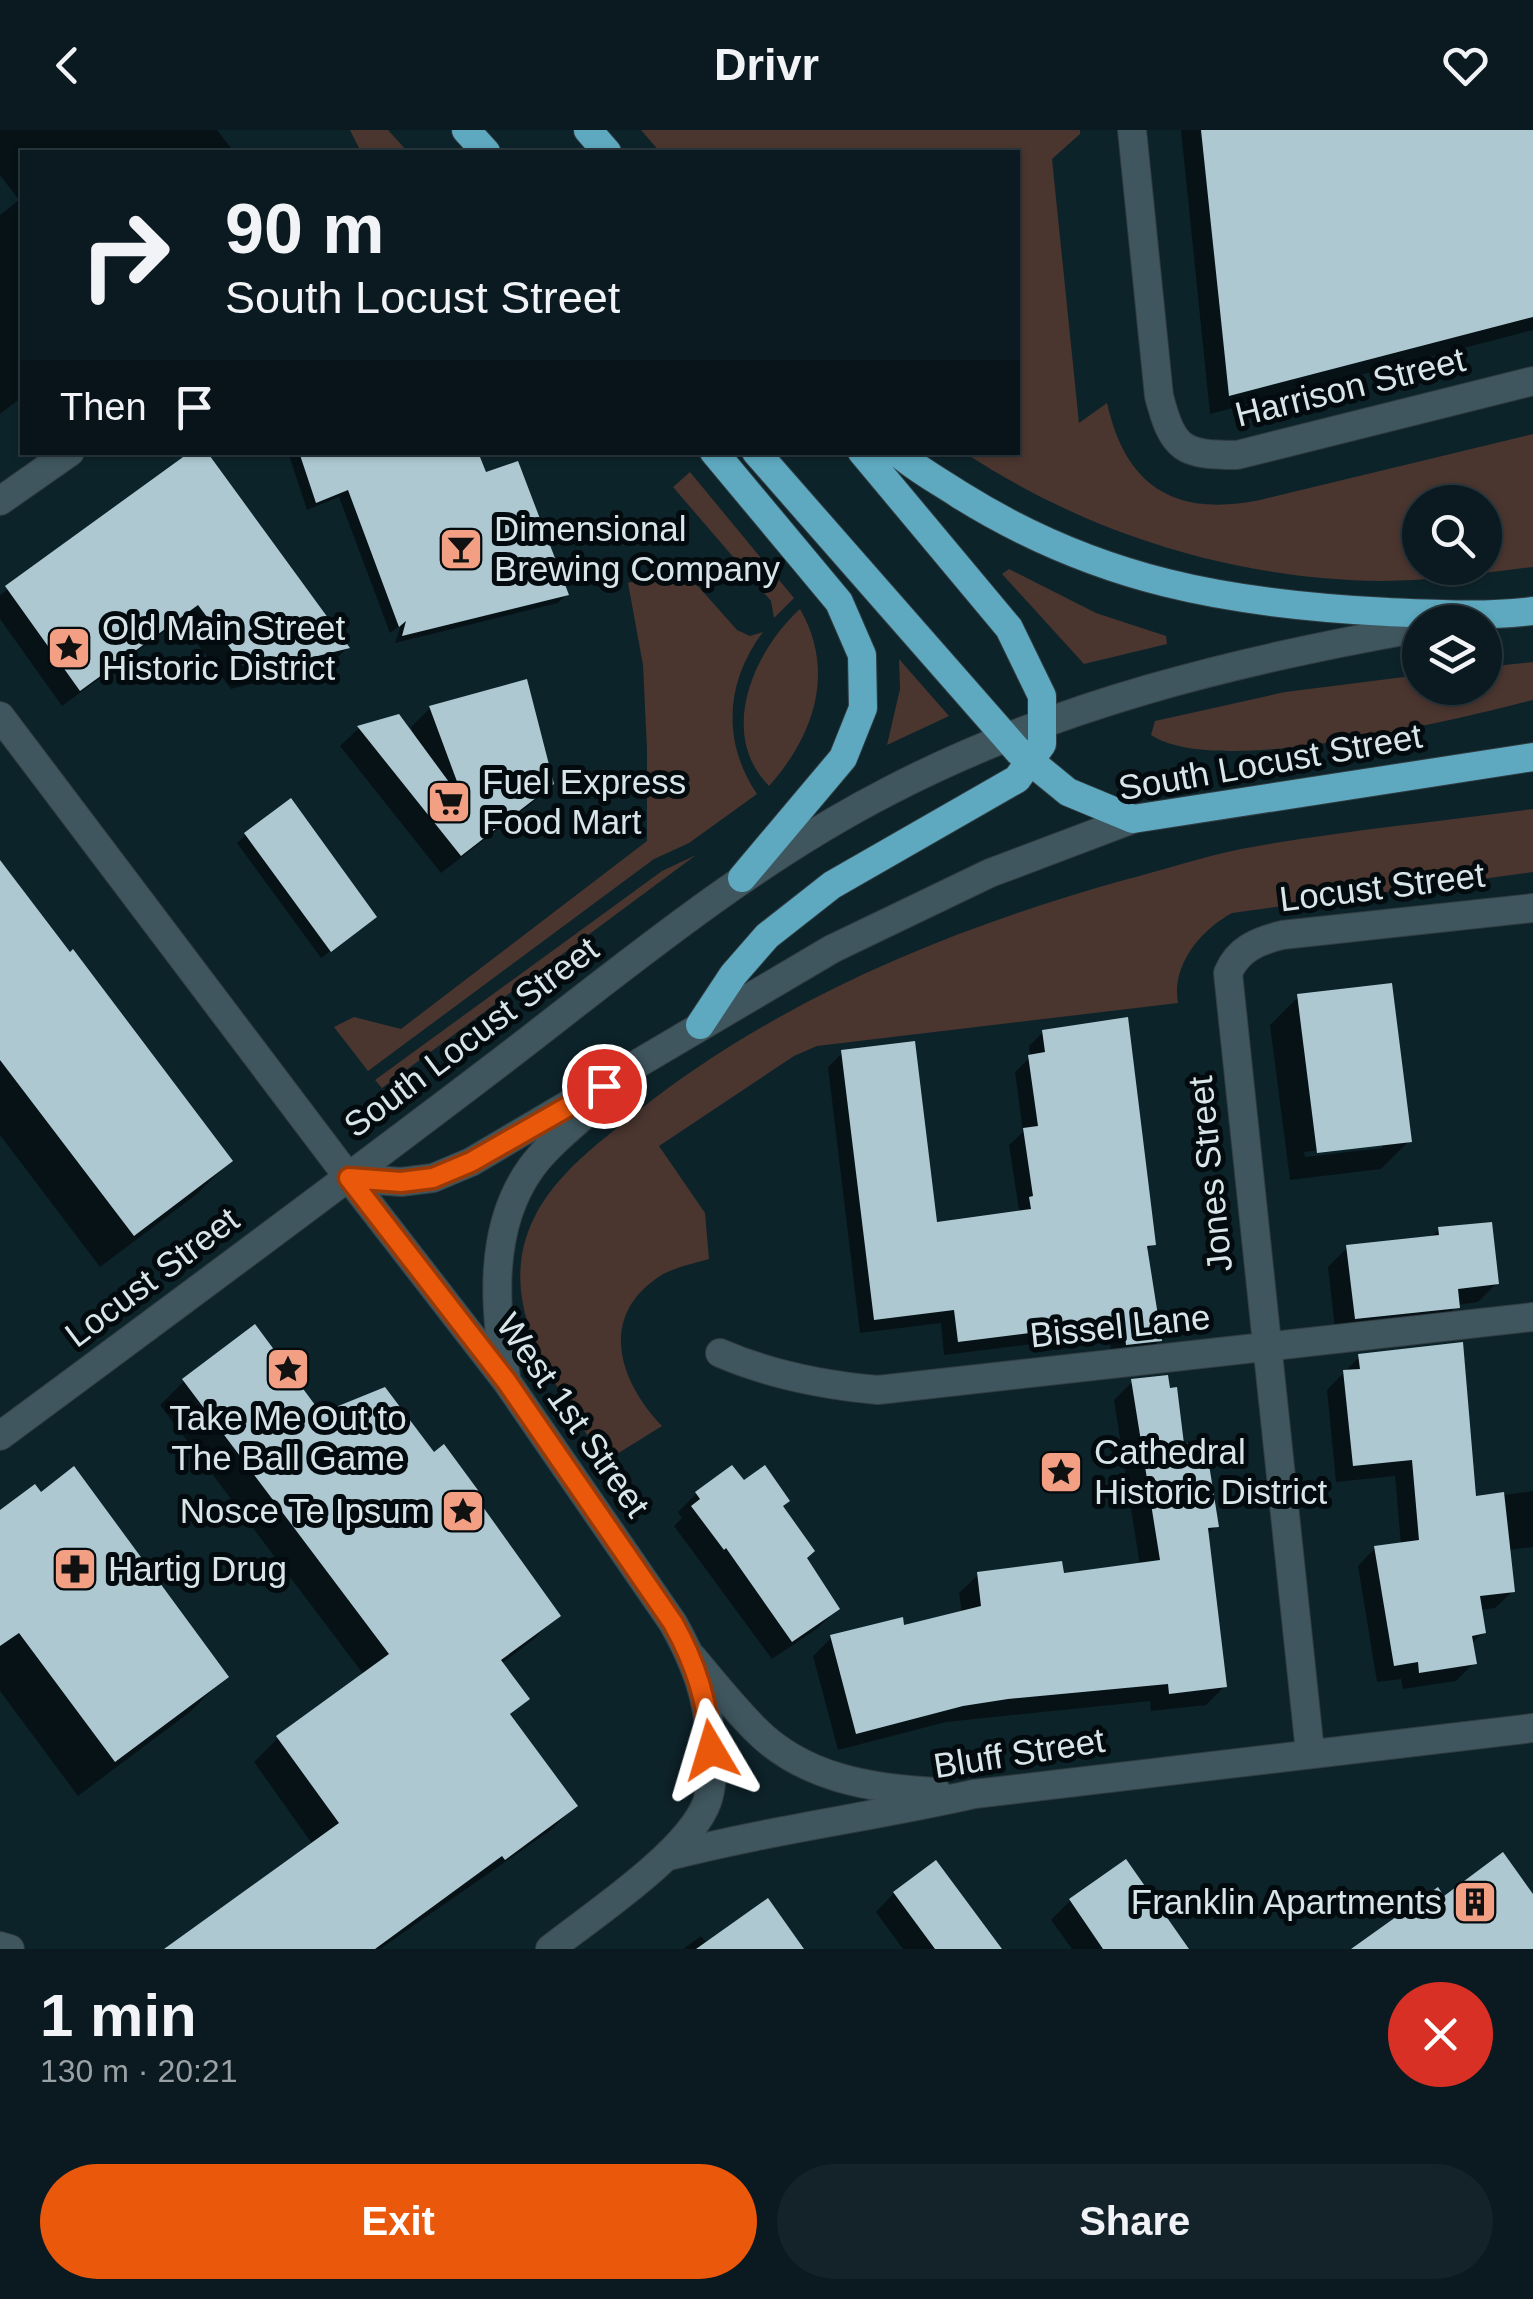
<!DOCTYPE html>
<html lang="en">
<head>
<meta charset="utf-8">
<style>
  body { margin:0; font-family:Arial,sans-serif; background:#132329; color:#f1f3f6; height:100vh; display:flex; flex-direction:column; font-size:38px; white-space:nowrap }
  * { box-sizing:border-box; margin:0 }
  p { font-size:32px; color:#99a1a5 }
  .icon { flex:none; width:55px; height:55px; fill:none; stroke:currentColor; stroke-width:2; stroke-linecap:round; stroke-linejoin:round }
  .map { position:relative; height:1819px; overflow:hidden }
  .side { display:flex; flex-direction:column; background:#0a1a20; flex:1 }
  .side>* { flex:none }
  .guide { position:absolute; left:20px; top:20px; width:1000px; height:305px; border-radius:0px; box-shadow:0 2px 8px #0004,0 0 0 2px #2a383e; background:#0a1a20; color:#f1f3f6; overflow:hidden }
  .buttons { position:absolute; left:1402px; top:355px; display:grid; gap:20px }
  .buttons a { display:grid; place-items:center; width:100px; height:100px; border-radius:50%; background:#0a1a20; box-shadow:0 2px 8px #0004,0 0 0 2px #2a383e; font-size:50px }
  .pin { position:absolute; display:grid; place-items:center; width:85px; height:85px; color:#fff; margin:-42px; border:5px solid #fff; border-radius:50%; box-shadow:0 2px 10px #0007 }
  .me { position:absolute; width:110px; margin:-55px; rotate:353deg; stroke-linejoin:round; filter:drop-shadow(0 0 8px #0008) }
  .turn { display:flex; align-items:center; gap:35px; height:210px; padding:0 40px; font-size:45px }
  .turn .icon { width:130px; height:130px; stroke-width:2.5 }
  .turn b { display:block; font-size:70px; line-height:85px }
  .then { display:flex; align-items:center; height:95px; padding:0 40px; background:#0003; gap:20px; font-size:38px }
  .round { display:grid; place-items:center; flex:none; width:105px; height:105px; border-radius:52px; background:#132329 }
  .headline { display:flex; align-items:center; justify-content:space-between; height:170px; padding:0 40px }
  h1 { font-size:60px; font-weight:600; line-height:75px }
  .action { display:flex; gap:20px; margin-top:auto; padding:20px 40px }
  .action a { flex:1; height:115px; border-radius:60px; background:#ea580c; color:#fff; font-size:40px; font-weight:600; line-height:115px; text-align:center }
  .action a+a { background:#132329; color:#f1f3f6 }
  header { display:flex; justify-content:space-between; align-items:center; height:130px; padding:0 40px; background:#0a1a20; font-size:45px; font-weight:600 }
  .map>svg:first-child { display:block }
  .green { fill:#4a352f; fill-rule:evenodd }
  .shadow { fill:#0007; fill-rule:evenodd }
  .building { fill:#aec8d1 }
  .lines { fill:none; stroke-linecap:round; stroke-linejoin:round }
  .minor-casing { stroke:#303c41; stroke-width:30 }
  .secondary-casing { stroke:#303c41; stroke-width:30 }
  .trunk-casing { stroke:#303c41; stroke-width:30 }
  .minor { stroke:#3f565e; stroke-width:28 }
  .secondary { stroke:#3f565e; stroke-width:28 }
  .trunk { stroke:#5ea9c0; stroke-width:28 }
  .route-casing { stroke:#983908; stroke-width:25 }
  .route { stroke:#ea580c; stroke-width:18 }
  .labels { text-anchor:middle; stroke-width:10; stroke-linejoin:round; paint-order:stroke }
  .street-label { font-size:35px; fill:#d8e5e9; stroke:#030b0e }
  .poi-label { font-size:35px; fill:#d8e5e9; stroke:#030b0e; text-anchor:start }
</style>
</head>
<body>
<header><svg class="icon" aria-label="back" viewBox="0 0 24 24"><path d="M15 5l-7 7 7 7"/></svg>Drivr<svg class="icon" aria-label="heart" viewBox="0 0 24 24"><path d="M12 20l-8-8c-3-5 5-10 8-4 3-6 11-1 8 4z"/></svg></header>
<div class="map">
<svg width="1533" height="1819" viewBox="0 0 1533 1819">
  <rect width="100%" height="100%" fill="#0d232a"/>
  <path class="green" d="M350,0H388L408,22H361Z
    M641,0H1080V4L1052,29L1079,293L1107,273C1126,358 1176,387 1260,370L1533,304V437C1483,443 1432,451 1381,451C1232,449 1089,404 965,323L1018,322V22H660ZM1420,372H1485V438H1420Z
    M690,342L794,468L774,488L771,471L673,357Z
    M681,437L737,500L750,506L763,502C725,552 722,612 757,664L689,713L654,729L368,941L334,897L354,887L401,899L647,711V619L643,535L628,453Z
    M1009,439L1096,483L1166,506L1167,514L1084,534L1002,444Z
    M800,479C836,541 814,606 769,656C717,603 754,521 800,479Z
    M899,529L949,586L887,615L900,559Z
    M1533,532V570C1454,590 1217,649 1151,605L1155,591L1285,562L1420,545V558H1485V537Z
    M1533,679V742L1232,783C1201,800 1171,835 1178,873L817,916L794,926L659,1016L705,1083L709,1129C692,1134 671,1138 657,1148C598,1189 620,1252 662,1296L604,1332C569,1273 513,1205 521,1133C529,1063 586,1023 637,982C779,869 950,799 1124,750C1163,740 1202,727 1241,719C1337,701 1436,692 1533,679Z
    M696,725L382,958L375,950L662,741Z"/>
  <path class="shadow" d="M0,0H217L234,22H22V267L0,284V85L19,70L0,45Z
    M1181,0H1533V200L1210,284Z
    M194,322L347,518L331,534L231,559L180,490L62,576L0,489V465Z
    M288,322H475L484,346L567,464L558,473L395,513L401,495L390,503L339,367L307,380Z
    M430,578L552,653L532,673L441,743L340,616L359,598L416,609L411,597Z
    M246,705L365,795L321,828L237,713Z
    M0,735L230,1031L197,1064L100,1137L0,1005Z
    M1298,867L1409,1011L1381,1039L1290,1050L1270,895ZM1382,1013V1018L1305,1027L1304,1022Z
    M1043,902L1153,1114L1146,1121L1160,1210L1145,1224L1112,1228L1110,1211L1034,1223L1032,1214L944,1225L941,1193L860,1203L828,937L842,923L935,1095L1016,1084L1019,1080L1009,1015L1023,1002L1015,942L1030,927L1029,916Z
    M1439,1099L1497,1153L1478,1172L1457,1175L1438,1196L1336,1207L1328,1137L1347,1118L1429,1109Z
    M1360,1226L1474,1369L1533,1361V1417L1508,1420L1513,1461L1495,1478L1480,1480L1483,1503L1471,1514L1474,1533L1456,1551L1403,1559L1401,1549L1377,1552L1358,1436L1375,1418L1401,1415L1395,1346L1336,1352L1327,1260Z
    M184,1251L320,1286L434,1326L476,1370L558,1485L534,1509L501,1534L527,1569L509,1586L575,1676L551,1700L380,1819H167L313,1715L254,1632L278,1608L364,1545L160,1275Z
    M1132,1252L1182,1317L1216,1396L1206,1405L1224,1557L1206,1575L1151,1581L1150,1571L946,1592L838,1620L813,1526L832,1507L902,1499L962,1484L959,1463L978,1445L1062,1446L1140,1436L1114,1270Z
    M743,1353L781,1377L804,1429L837,1479L818,1498L772,1529L674,1396L682,1388L678,1382L696,1364Z
    M0,1383L226,1546L190,1582L78,1666L0,1561Z
    M1125,1733L1173,1819H1072L1051,1790L1070,1771Z
    M894,1763L999,1819H903L876,1782Z
    M701,1806L708,1814L800,1819H683Z"/>
  <path class="building" d="M1201,0H1533V187L1229,266Z
    M190,322H207L350,518L249,543L198,475L80,561L5,456Z
    M299,322H478L486,342L518,331L569,465L402,506L406,491L399,497L348,360L316,373Z
    M527,549L554,654L461,726L357,596L399,584L460,667L462,665L429,576Z
    M291,668L377,787L331,822L244,703Z
    M0,730L70,822L73,819L233,1031L134,1106L0,930Z
    M1392,853L1412,1012L1317,1023L1297,864Z
    M1128,887L1156,1115L1147,1116L1162,1211L1126,1215L1124,1198L1047,1210L1046,1201L958,1212L954,1180L874,1190L841,920L915,911L937,1092L1031,1079L1029,1067L1033,1066L1023,998L1038,996L1028,925L1045,922L1042,900Z
    M1492,1092L1499,1154L1458,1159L1460,1178L1355,1189L1346,1115L1439,1105L1438,1097Z
    M255,1194L321,1283L385,1257L434,1322L444,1314L483,1367L478,1370L561,1486L501,1530L530,1569L510,1584L578,1676L505,1730L502,1726L375,1819H164L339,1693L276,1606L389,1524L182,1249Z
    M1463,1212L1476,1366L1504,1362L1515,1462L1480,1466L1486,1503L1472,1506L1477,1534L1419,1543L1418,1532L1394,1536L1374,1416L1419,1410L1412,1330L1353,1336L1343,1240L1360,1239L1358,1224Z
    M1168,1245L1170,1258L1177,1257L1184,1314L1188,1313L1189,1325L1207,1322L1219,1397L1208,1398L1227,1557L1169,1564L1168,1554L1008,1569L963,1576L856,1604L830,1505L903,1487L904,1495L981,1476L977,1442L1062,1431L1064,1443L1160,1430L1131,1249Z
    M732,1335L744,1350L765,1335L790,1371L783,1376L815,1421L807,1428L840,1479L792,1512L726,1418L724,1420L691,1376L700,1369L695,1362Z
    M74,1336L229,1547L115,1632L19,1503L0,1516V1380L35,1354L41,1362Z
    M1503,1722L1533,1764V1819H1351L1438,1757L1444,1766Z
    M1126,1729L1189,1819H1103L1069,1769Z
    M936,1730L1002,1819H935L893,1762Z
    M768,1768L804,1819H696Z"/>
  <g class="lines">
    <g class="minor-casing">
      <path id="minor" d="M1132,0L1159,266C1173,320 1183,325 1237,325L1533,251
        M0,371L70,322
        M0,586L349,1048
        M720,1223C771,1245 822,1255 878,1260L1533,1187
        M693,1528C713,1552 733,1577 755,1599C803,1648 872,1659 937,1662
        M1310,1622L1228,843C1238,819 1258,811 1282,805L1533,778
        M669,1726C770,1700 872,1687 974,1664L1533,1598
        M0,1816L10,1819"/>
    </g>
    <g class="secondary-casing">
      <path id="secondary" d="M349,1048L507,1252L673,1493C694,1530 708,1566 710,1610C712,1630 714,1652 707,1672C689,1722 593,1785 550,1819
        M349,1048L401,1052L433,1048L471,1032L832,819L990,743L1133,689
        M506,1247C494,1178 488,1098 531,1038C550,1012 580,990 603,968
        M0,1306C165,1184 330,1062 494,937C621,840 745,735 889,661C1054,575 1238,530 1420,498"/>
    </g>
    <g class="trunk-casing">
      <path id="trunk" d="M466,0L486,22
        M588,0L607,22
        M714,322L839,472L862,525L863,578L843,628L742,748
        M756,322L1019,622L1068,662L1133,689L1533,627
        M897,322C916,339 939,351 960,365C1098,451 1229,474 1388,482C1438,484 1484,487 1533,481
        M700,895L733,845L767,806L832,755L1017,649L1042,614V566L1009,498L862,322"/>
    </g>
    <use href="#minor" class="minor"/>
    <use href="#secondary" class="secondary"/>
    <use href="#trunk" class="trunk"/>
  </g>
  <g class="lines">
    <g class="route-casing">
      <path id="route" d="M604,956L471,1032L433,1048L401,1052L349,1048L507,1252L673,1493C696,1534 708,1573 711,1620"/>
    </g>
    <use href="#route" class="route"/>
  </g>
  <defs>
    <g id="bar-square" transform="scale(2.25)"><rect x="-9" y="-9" width="18" height="18" rx="4" fill="#f39f83" stroke="#030b0e"/><path d="M-6-5H6L.8 .8V4.5H3.5V6h-7V4.5H-.8V.8Z" fill="#111"/></g>
    <g id="sight-square" transform="scale(2.25)"><rect x="-9" y="-9" width="18" height="18" rx="4" fill="#f39f83" stroke="#030b0e"/><path d="M0-6L1.8-2.2L6-1.7L2.9 1.2L3.7 5.4L0 3.3L-3.7 5.4L-2.9 1.2L-6-1.7L-1.8-2.2Z" fill="#111"/></g>
    <g id="supermarket-square" transform="scale(2.25)"><rect x="-9" y="-9" width="18" height="18" rx="4" fill="#f39f83" stroke="#030b0e"/><path d="M-6-5.5h2.5l.6 2H6L4.5 2H-2.5L-4.4-4H-6ZM-1.5 3.2a1.3 1.3 0 1 0 .1 0ZM3 3.2a1.3 1.3 0 1 0 .1 0Z" fill="#111"/></g>
    <g id="pharmacy-square" transform="scale(2.25)"><rect x="-9" y="-9" width="18" height="18" rx="4" fill="#f39f83" stroke="#030b0e"/><path d="M-2-6h4v4h4v4h-4v4h-4v-4h-4v-4h4Z" fill="#111"/></g>
    <g id="building-square" transform="scale(2.25)"><rect x="-9" y="-9" width="18" height="18" rx="4" fill="#f39f83" stroke="#030b0e"/><path d="M-4-6H4V6H1V3H-1V6H-4ZM-2.5-4.3h1.7v1.8h-1.7ZM.8-4.3h1.7v1.8H.8ZM-2.5-1h1.7V.8h-1.7ZM.8-1h1.7V.8H.8Z" fill="#111"/></g>
  </defs>
  <g fill-rule="evenodd">
    <use href="#bar-square" x="461" y="419"/>
    <use href="#sight-square" x="69" y="518"/>
    <use href="#supermarket-square" x="449" y="672"/>
    <use href="#sight-square" x="288" y="1239"/>
    <use href="#sight-square" x="1061" y="1342"/>
    <use href="#sight-square" x="463" y="1381"/>
    <use href="#pharmacy-square" x="75" y="1439"/>
    <use href="#building-square" x="1475" y="1772"/>
  </g>
  <g class="labels">
    <g class="street-label">
      <text transform="translate(1350 257) rotate(-14)" y="12">Harrison Street</text>
      <text transform="translate(1270 632) rotate(-10)" y="12">South Locust Street</text>
      <text transform="translate(1382 757) rotate(-7)" y="12">Locust Street</text>
      <text transform="translate(471 907) rotate(-37)" y="12">South Locust Street</text>
      <text transform="translate(1210 1044) rotate(-96)" y="12">Jones Street</text>
      <text transform="translate(152 1147) rotate(-37)" y="12">Locust Street</text>
      <text transform="translate(1120 1196) rotate(-6)" y="12">Bissel Lane</text>
      <text transform="translate(573 1285) rotate(55)" y="12">West 1st Street</text>
      <text transform="translate(1019 1623) rotate(-9)" y="12">Bluff Street</text>
    </g>
    <g class="poi-label">
      <text x="494" y="411">Dimensional<tspan x="494" dy="40">Brewing Company</tspan></text>
      <text x="102" y="510">Old Main Street<tspan x="102" dy="40">Historic District</tspan></text>
      <text x="482" y="664">Fuel Express<tspan x="482" dy="40">Food Mart</tspan></text>
      <text x="288" y="1300" text-anchor="middle">Take Me Out to<tspan x="288" dy="40">The Ball Game</tspan></text>
      <text x="1094" y="1334">Cathedral<tspan x="1094" dy="40">Historic District</tspan></text>
      <text x="430" y="1393" text-anchor="end">Nosce Te Ipsum</text>
      <text x="108" y="1451">Hartig Drug</text>
      <text x="1442" y="1784" text-anchor="end">Franklin Apartments</text>
    </g>
  </g>
</svg>
<div class="buttons">
<a><svg class="icon" aria-label="search" viewBox="0 0 24 24"><circle cx="10" cy="10" r="6"/><path d="M15 15l6 6"/></svg></a>
<a><svg class="icon" aria-label="layers" viewBox="0 0 24 24"><path d="M12 4l9 5-9 5-9-5zM3 14l9 5 9-5"/></svg></a>
</div>
<div class="pin" style="left:604px;top:956px;background:#d93025"><svg class="icon" aria-label="arrive" viewBox="0 0 24 24"><path d="M6 21V4h12l-3 4 3 4H6"/></svg></div>
<svg class="me" style="left:711px;top:1620px" viewBox="-20 -20 40 40"><path d="M0-17L14 15 0 8-14 15z" fill="#ea580c" stroke="#fff" stroke-width="4"/></svg>
<div class="guide">
<div class="turn"><svg class="icon" aria-label="right" viewBox="0 0 24 24"><path d="M7 20v-9h11M14 6l5 5-5 5"/></svg><div><b>90 m</b>South Locust Street</div></div>
<div class="then">Then<svg class="icon" aria-label="arrive" viewBox="0 0 24 24"><path d="M6 21V4h12l-3 4 3 4H6"/></svg></div>
</div>
</div>
<section class="side">
<div class="headline"><div><h1>1 min</h1><p>130 m · 20:21</p></div><a class="round" style="background:#d93025;color:#fff"><svg class="icon" aria-label="close" viewBox="0 0 24 24"><path d="M6 6l12 12M18 6L6 18"/></svg></a></div>
<div class="action"><a>Exit</a><a>Share</a></div>
</section>
</body>
</html>
